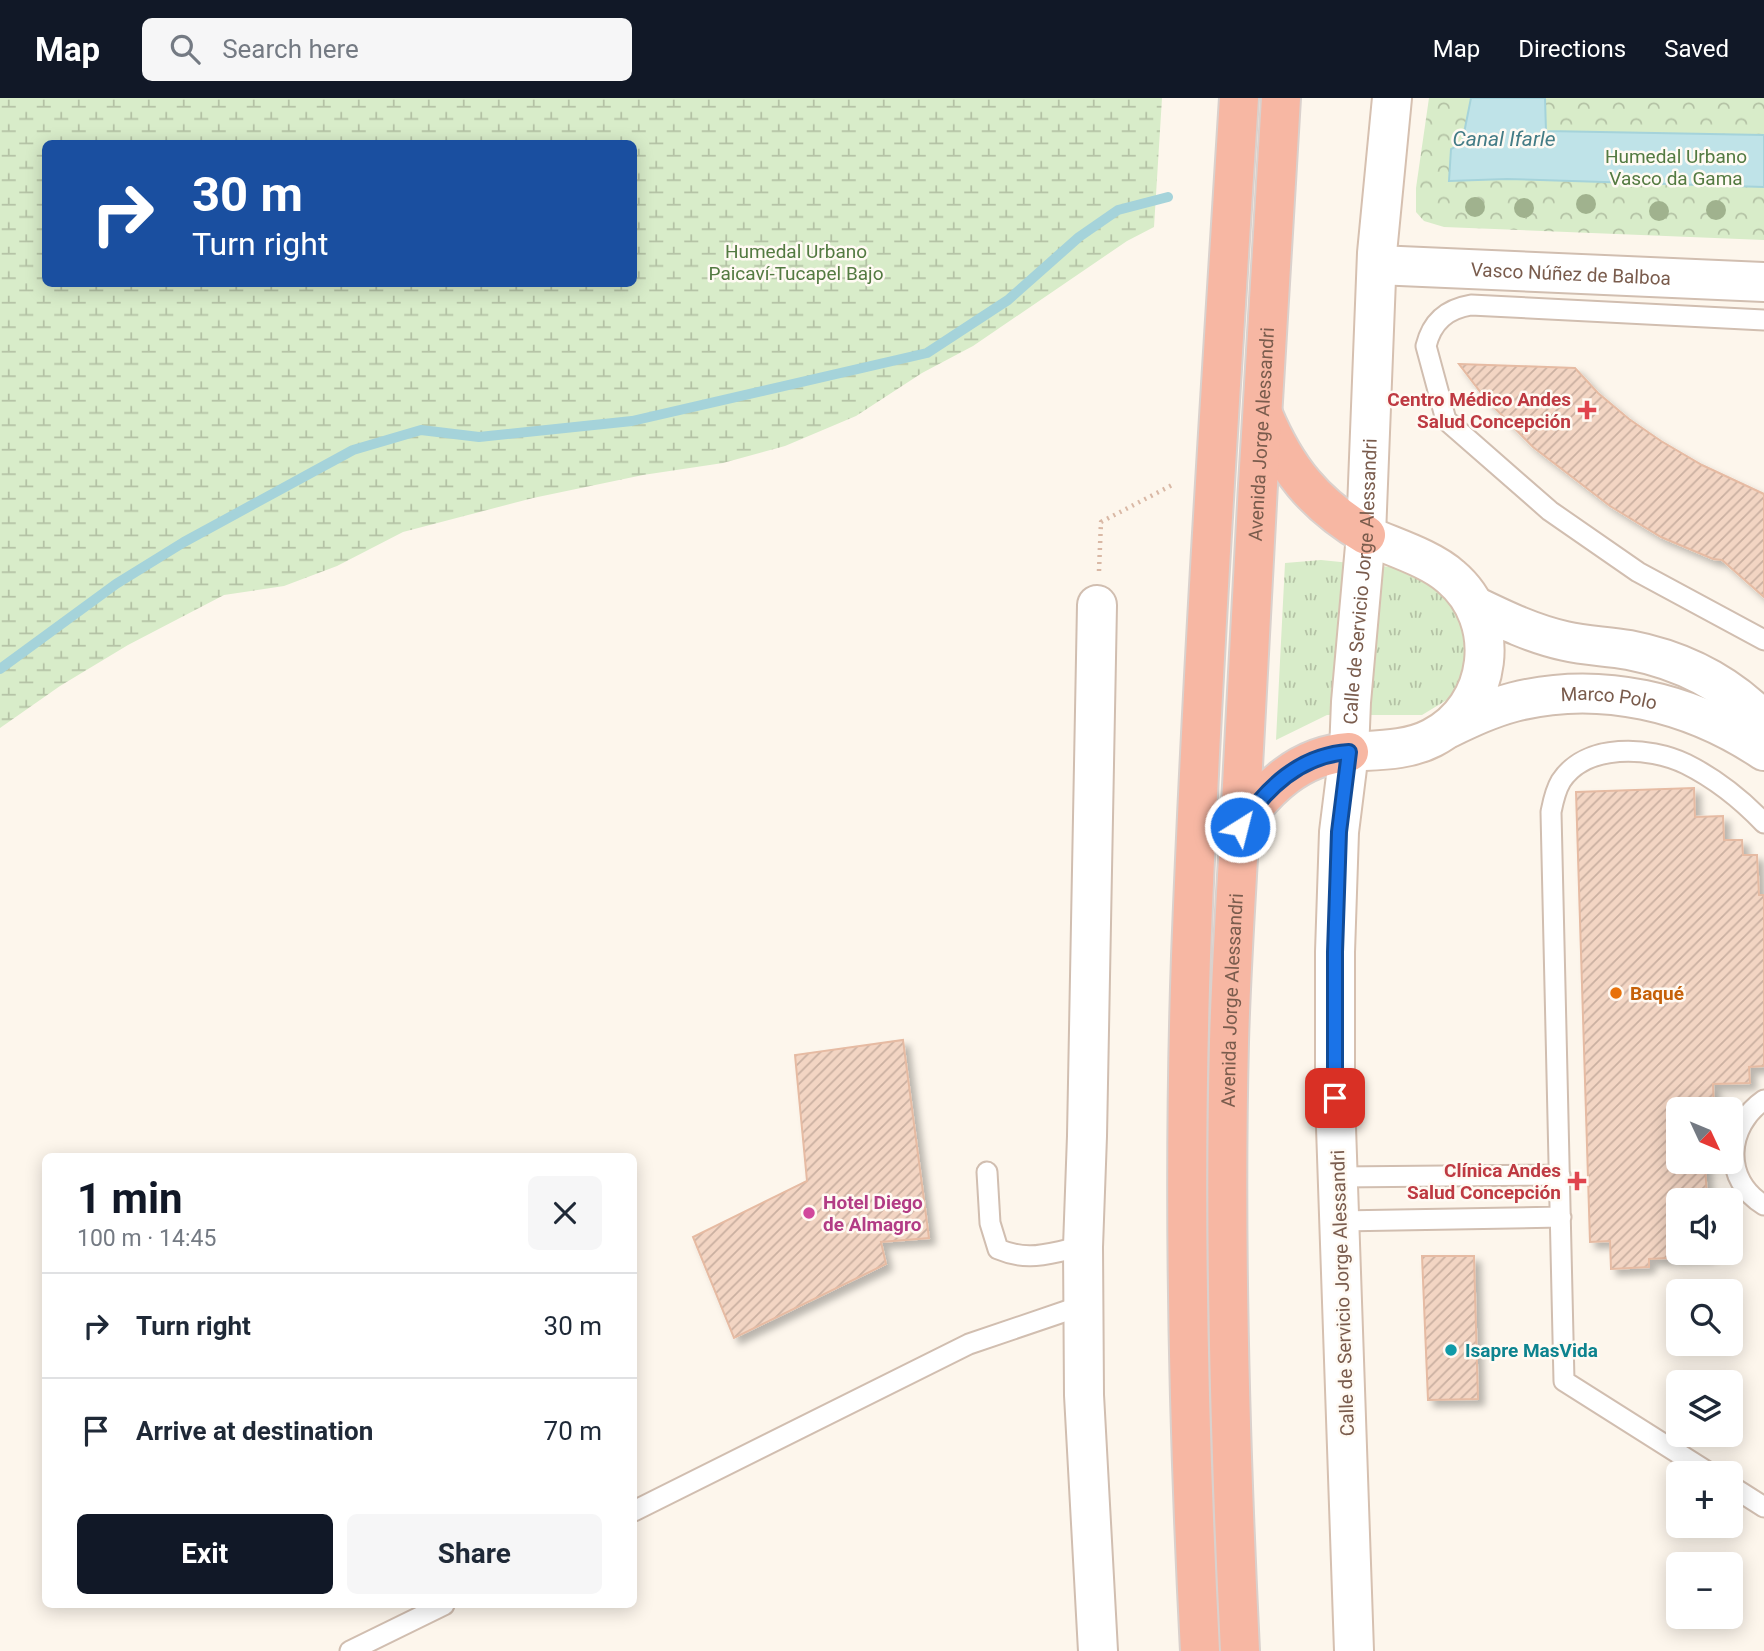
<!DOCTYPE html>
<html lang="en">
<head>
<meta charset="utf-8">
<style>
  body { margin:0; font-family:Roboto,sans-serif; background:#f6f6f7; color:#1f2937; height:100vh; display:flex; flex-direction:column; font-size:26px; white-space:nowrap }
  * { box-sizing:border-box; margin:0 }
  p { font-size:23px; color:#747a83 }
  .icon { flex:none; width:38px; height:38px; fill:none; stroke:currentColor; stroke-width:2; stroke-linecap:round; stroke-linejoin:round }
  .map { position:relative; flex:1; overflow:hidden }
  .details { position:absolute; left:42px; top:1055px; width:595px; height:455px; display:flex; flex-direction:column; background:#fff; border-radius:10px; box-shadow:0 4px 18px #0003 }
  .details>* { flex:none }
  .banner { position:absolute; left:42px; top:42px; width:595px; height:147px; border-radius:10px; box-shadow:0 4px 18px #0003; background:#1a4fa0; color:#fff; overflow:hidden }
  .needle { width:46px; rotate:134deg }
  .controls { position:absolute; left:1666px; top:999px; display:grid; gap:14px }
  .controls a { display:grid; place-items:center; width:77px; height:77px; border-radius:10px; background:#fff; box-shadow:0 4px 18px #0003; font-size:35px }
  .pin { position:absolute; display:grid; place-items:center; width:60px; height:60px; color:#fff; margin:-30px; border-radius:14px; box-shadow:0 4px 10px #0006 }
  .me { position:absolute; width:77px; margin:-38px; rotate:36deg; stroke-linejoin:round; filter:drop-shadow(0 0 5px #0008) }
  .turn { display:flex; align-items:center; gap:24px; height:147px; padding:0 35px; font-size:32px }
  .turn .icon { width:91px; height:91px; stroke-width:2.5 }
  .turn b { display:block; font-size:49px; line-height:60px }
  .round { display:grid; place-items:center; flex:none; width:74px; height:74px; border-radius:10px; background:#f6f6f7 }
  .summary { display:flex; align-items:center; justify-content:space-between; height:119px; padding:0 35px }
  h1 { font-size:42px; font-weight:700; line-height:52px; color:#111827 }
  .primary-button { display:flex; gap:14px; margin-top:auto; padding:14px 35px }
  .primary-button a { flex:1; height:80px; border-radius:10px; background:#111827; color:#fff; font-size:28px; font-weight:700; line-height:80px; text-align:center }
  .primary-button a+a { background:#f6f6f7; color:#1f2937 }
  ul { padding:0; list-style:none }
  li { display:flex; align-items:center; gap:21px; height:105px; padding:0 35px; border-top:2px solid #e0e1e3 }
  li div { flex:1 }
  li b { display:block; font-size:26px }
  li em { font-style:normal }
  header { display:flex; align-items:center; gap:42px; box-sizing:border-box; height:98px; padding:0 35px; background:#111827; color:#fff }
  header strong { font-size:33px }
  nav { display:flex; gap:38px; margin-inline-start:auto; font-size:24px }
  .search { width:490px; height:63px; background:#f6f6f7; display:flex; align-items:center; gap:18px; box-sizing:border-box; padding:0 24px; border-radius:10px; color:#747a83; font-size:26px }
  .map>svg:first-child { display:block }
  .grass { fill:url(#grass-tufts) }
  .forest { fill:url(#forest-crowns) }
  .wetland { fill:url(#wetland-marsh); fill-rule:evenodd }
  .water { fill:#bfe3e8; stroke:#a5d3da; stroke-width:2 }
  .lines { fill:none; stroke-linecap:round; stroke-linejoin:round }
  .stream { stroke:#a5d3da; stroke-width:10 }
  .building { fill:url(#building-hatch); stroke:#e6bba3; stroke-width:2; filter:url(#shadow) }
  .lane-casing { stroke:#d1beb0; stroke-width:23 }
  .street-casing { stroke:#d1beb0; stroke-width:42 }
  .secondary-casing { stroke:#d6c0b0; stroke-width:42 }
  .highway-casing { stroke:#dad1cd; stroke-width:42 }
  .path { stroke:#d9b8a5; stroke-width:4.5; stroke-dasharray:2 5; stroke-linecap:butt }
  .lane { stroke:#fff; stroke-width:19 }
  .street { stroke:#fff; stroke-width:38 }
  .secondary { stroke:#fff; stroke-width:38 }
  .highway { stroke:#f7b7a3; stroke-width:38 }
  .tree { fill:#a0b28e }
  .route-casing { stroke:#114b97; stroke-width:18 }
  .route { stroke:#1a73e8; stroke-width:12 }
  .health-dot { fill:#e0444e; stroke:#fffaf3; stroke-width:2.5 }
  .food-dot { fill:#e8710a; stroke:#fffaf3; stroke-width:2.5 }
  .hotel-dot { fill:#d1479c; stroke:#fffaf3; stroke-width:2.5 }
  .culture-dot { fill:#0f9aa8; stroke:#fffaf3; stroke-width:2.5 }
  .labels { text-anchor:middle; stroke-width:5; stroke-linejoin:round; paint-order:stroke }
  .park-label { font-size:19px; fill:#537a41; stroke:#fffaf3 }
  .street-label { font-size:19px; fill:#7a5c4d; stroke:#fffaf3 }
  .health-label { font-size:19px; font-weight:bold; fill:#be3a42; stroke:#fffaf3; text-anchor:end }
  .food-label { font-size:19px; font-weight:bold; fill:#c56008; stroke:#fffaf3; text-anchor:start }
  .hotel-label { font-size:19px; font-weight:bold; fill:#b23c85; stroke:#fffaf3; text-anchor:start }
  .culture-label { font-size:19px; font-weight:bold; fill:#0d838f; stroke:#fffaf3; text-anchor:start }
  .water-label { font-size:21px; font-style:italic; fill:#437c86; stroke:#fffaf3 }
</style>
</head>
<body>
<header>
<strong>Map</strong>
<div class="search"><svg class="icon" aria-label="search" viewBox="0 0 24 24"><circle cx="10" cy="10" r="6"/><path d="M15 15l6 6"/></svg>Search here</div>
<nav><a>Map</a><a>Directions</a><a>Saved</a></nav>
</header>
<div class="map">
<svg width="1764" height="1553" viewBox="0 0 1764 1553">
  <defs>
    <pattern id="grass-tufts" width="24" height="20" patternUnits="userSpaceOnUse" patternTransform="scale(1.75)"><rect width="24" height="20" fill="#d8ecc9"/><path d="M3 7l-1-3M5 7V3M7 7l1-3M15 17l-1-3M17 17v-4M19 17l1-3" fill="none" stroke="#b4c2a5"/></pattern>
    <pattern id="forest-crowns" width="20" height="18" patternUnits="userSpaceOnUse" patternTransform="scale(1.75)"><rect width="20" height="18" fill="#d8ecc9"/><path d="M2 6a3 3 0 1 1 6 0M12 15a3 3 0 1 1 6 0" fill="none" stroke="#b4c2a5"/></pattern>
    <pattern id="wetland-marsh" width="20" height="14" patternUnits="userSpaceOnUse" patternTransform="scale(1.75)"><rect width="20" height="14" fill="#d8ecc9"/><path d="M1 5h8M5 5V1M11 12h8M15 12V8" fill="none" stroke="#b4c2a5"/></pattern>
    <pattern id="building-hatch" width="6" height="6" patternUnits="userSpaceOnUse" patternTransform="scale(1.75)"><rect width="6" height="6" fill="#f3d5c3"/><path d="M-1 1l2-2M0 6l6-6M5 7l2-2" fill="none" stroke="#cab0a1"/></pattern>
    <filter id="shadow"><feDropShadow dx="6" dy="6" stdDeviation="3.5" flood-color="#0004"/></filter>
  </defs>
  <rect width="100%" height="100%" fill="#fdf6ec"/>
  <path class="grass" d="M1321,462L1400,470L1436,480L1474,547L1455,597L1422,617H1327L1276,642L1285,465Z"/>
  <path class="forest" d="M1429,0H1764V142L1444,129L1424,123L1416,114V90Z"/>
  <path class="wetland" d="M0,0H1162L1154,129L1127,143L973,248L922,275L856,318L785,348L723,365L643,377L533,400L403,434L337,468L284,488L224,497L128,547L60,588L0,630ZM46,46H634V186H46Z"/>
  <path class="water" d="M1471,0H1545L1546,33L1764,37V89L1507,81L1449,83L1451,51L1462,45Z"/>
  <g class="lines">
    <path class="stream" d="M0,571L116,486L184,444L353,352L421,332L479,339L632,323L927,255L1008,202L1079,139L1118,112L1168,99"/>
  </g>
  <path class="building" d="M1459,266L1575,270L1598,295L1629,321L1661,343L1702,367L1764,396V499L1722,462L1713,461L1661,439L1610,408L1533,349L1485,300Z
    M1694,690L1695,719L1723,718L1724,742H1742L1743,757H1757L1759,797H1764V968L1749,969L1750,985L1713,986L1714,1012H1678V1064H1705L1707,1102H1678V1155H1708V1158L1649,1161V1169L1611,1171L1610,1143L1590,1144L1576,694Z
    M903,942L929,1140L881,1144L886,1166L734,1240L693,1139L807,1083L795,957Z
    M1422,1158H1474L1478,1301L1428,1302Z"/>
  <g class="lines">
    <g class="lane-casing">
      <path id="lane" d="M1764,222L1471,207C1447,211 1432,223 1426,248L1446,322L1550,413L1638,474L1764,542
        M1764,1002C1726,1028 1722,1082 1764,1107
        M987,1074L990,1125L998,1151C1031,1165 1049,1154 1083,1149
        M1339,1079L1560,1077
        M1340,1123L1561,1119
        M1711,1376L1564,1283L1551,714C1553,704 1555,693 1561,683C1586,645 1649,648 1686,666C1716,681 1741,701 1764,725
        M1731,1388L1764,1409
        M634,1413L969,1246L1072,1211L1084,1212
        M350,1553L444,1507"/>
    </g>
    <g class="street-casing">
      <g id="street">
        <path id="s1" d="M1377,167L1764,184"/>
        <path d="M1097,507L1087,1038L1083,1149L1084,1297L1098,1553"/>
        <path d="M1475,508C1504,522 1533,536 1565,543C1586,548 1607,548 1629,552C1681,562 1727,585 1764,623"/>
        <path id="s2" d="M1449,630C1470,620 1491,610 1514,604C1600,582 1691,604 1764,653"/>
      </g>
    </g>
    <g class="secondary-casing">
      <g id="secondary">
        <path d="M1349,654C1377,652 1407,653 1432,640C1493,609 1503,523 1451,479C1430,460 1392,449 1366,437"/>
        <path id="s3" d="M1354,1553L1335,1000V854L1339,734L1349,654L1351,604L1366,437L1377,155L1392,0"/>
      </g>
    </g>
    <g class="highway-casing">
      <g id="highway">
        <path d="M1263,316C1286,371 1314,406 1366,437"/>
        <path d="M1239,729C1266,690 1300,657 1349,654"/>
        <path d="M1200,1553C1188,1322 1183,1090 1191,858C1202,572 1221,286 1239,0"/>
        <path id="s4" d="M1240,1553C1230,1350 1224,1147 1229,944C1231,871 1236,798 1240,725C1252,483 1266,242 1281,0"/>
      </g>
    </g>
    <path class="path" d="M1099,473L1101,424L1172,387"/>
    <use href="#lane" class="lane"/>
    <use href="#street" class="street"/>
    <use href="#secondary" class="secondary"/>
    <use href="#highway" class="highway"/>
  </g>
  <g class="tree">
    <circle cx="1586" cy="106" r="10"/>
    <circle cx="1475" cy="109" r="10"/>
    <circle cx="1524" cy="110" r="10"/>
    <circle cx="1716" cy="112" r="10"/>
    <circle cx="1659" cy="113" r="10"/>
  </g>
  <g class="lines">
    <g class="route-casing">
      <path id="route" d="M1240,729C1266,690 1300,657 1349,654L1339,734L1335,854V1000"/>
    </g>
    <use href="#route" class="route"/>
  </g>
  <g class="health-dot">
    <path d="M1583.5 301.5h7v7h7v7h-7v7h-7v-7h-7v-7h7z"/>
    <path d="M1573.5 1072.5h7v7h7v7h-7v7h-7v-7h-7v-7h7z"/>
  </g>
  <circle class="food-dot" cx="1616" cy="895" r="7"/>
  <circle class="hotel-dot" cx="809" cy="1115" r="7"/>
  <circle class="culture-dot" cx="1451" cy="1252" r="7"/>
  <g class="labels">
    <g class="park-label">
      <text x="1676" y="65">Humedal Urbano<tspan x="1676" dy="22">Vasco da Gama</tspan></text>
      <text x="796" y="160">Humedal Urbano<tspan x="796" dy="22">Paicaví-Tucapel Bajo</tspan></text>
    </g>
    <g class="street-label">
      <text dy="7" stroke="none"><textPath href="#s1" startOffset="194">Vasco Núñez de Balboa</textPath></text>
      <text dy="7" stroke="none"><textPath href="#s4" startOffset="1218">Avenida Jorge Alessandri</textPath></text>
      <text dy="7" stroke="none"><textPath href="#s3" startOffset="1071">Calle de Servicio Jorge Alessandri</textPath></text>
      <text dy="7" stroke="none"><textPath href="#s2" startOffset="166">Marco Polo</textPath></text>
      <text dy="7" stroke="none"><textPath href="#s4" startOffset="651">Avenida Jorge Alessandri</textPath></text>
      <text transform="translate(1342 1195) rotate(-92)" y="7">Calle de Servicio Jorge Alessandri</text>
    </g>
    <g class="health-label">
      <text x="1571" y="308">Centro Médico Andes<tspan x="1571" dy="22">Salud Concepción</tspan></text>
      <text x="1561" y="1079">Clínica Andes<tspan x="1561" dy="22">Salud Concepción</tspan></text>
    </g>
    <g class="food-label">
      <text x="1630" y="902">Baqué</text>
    </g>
    <g class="hotel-label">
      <text x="823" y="1111">Hotel Diego<tspan x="823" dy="22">de Almagro</tspan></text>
    </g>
    <g class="culture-label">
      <text x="1465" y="1259">Isapre MasVida</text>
    </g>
    <g class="water-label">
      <text x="1504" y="48">Canal Ifarle</text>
    </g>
  </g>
</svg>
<div class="controls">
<a><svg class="needle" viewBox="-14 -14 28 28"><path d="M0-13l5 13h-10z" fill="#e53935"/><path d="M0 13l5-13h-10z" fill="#747a83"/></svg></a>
<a><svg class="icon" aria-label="sound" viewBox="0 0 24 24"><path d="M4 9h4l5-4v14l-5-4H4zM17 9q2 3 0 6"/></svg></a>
<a><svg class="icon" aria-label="search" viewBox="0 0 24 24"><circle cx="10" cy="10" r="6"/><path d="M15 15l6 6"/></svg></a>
<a><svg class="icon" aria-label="layers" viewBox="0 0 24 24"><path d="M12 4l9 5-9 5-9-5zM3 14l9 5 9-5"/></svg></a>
<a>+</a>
<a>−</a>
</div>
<div class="pin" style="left:1335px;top:1000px;background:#d93025"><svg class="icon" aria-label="arrive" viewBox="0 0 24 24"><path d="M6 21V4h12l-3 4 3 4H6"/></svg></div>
<svg class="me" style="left:1240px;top:729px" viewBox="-20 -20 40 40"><circle r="17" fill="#1a73e8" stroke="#fff" stroke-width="3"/><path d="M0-11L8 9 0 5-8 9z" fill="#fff"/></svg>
<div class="banner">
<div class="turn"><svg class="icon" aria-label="right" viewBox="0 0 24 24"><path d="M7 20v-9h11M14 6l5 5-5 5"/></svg><div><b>30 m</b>Turn right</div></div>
</div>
<section class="details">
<div class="summary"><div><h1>1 min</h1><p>100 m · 14:45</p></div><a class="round"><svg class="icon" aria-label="close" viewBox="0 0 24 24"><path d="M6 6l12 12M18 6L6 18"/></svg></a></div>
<ul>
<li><svg class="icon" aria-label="right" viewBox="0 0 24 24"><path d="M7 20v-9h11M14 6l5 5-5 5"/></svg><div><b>Turn right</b></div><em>30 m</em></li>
<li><svg class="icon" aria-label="arrive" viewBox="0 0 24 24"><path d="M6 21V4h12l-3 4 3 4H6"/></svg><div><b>Arrive at destination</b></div><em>70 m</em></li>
</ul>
<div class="primary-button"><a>Exit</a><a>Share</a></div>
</section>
</div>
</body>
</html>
